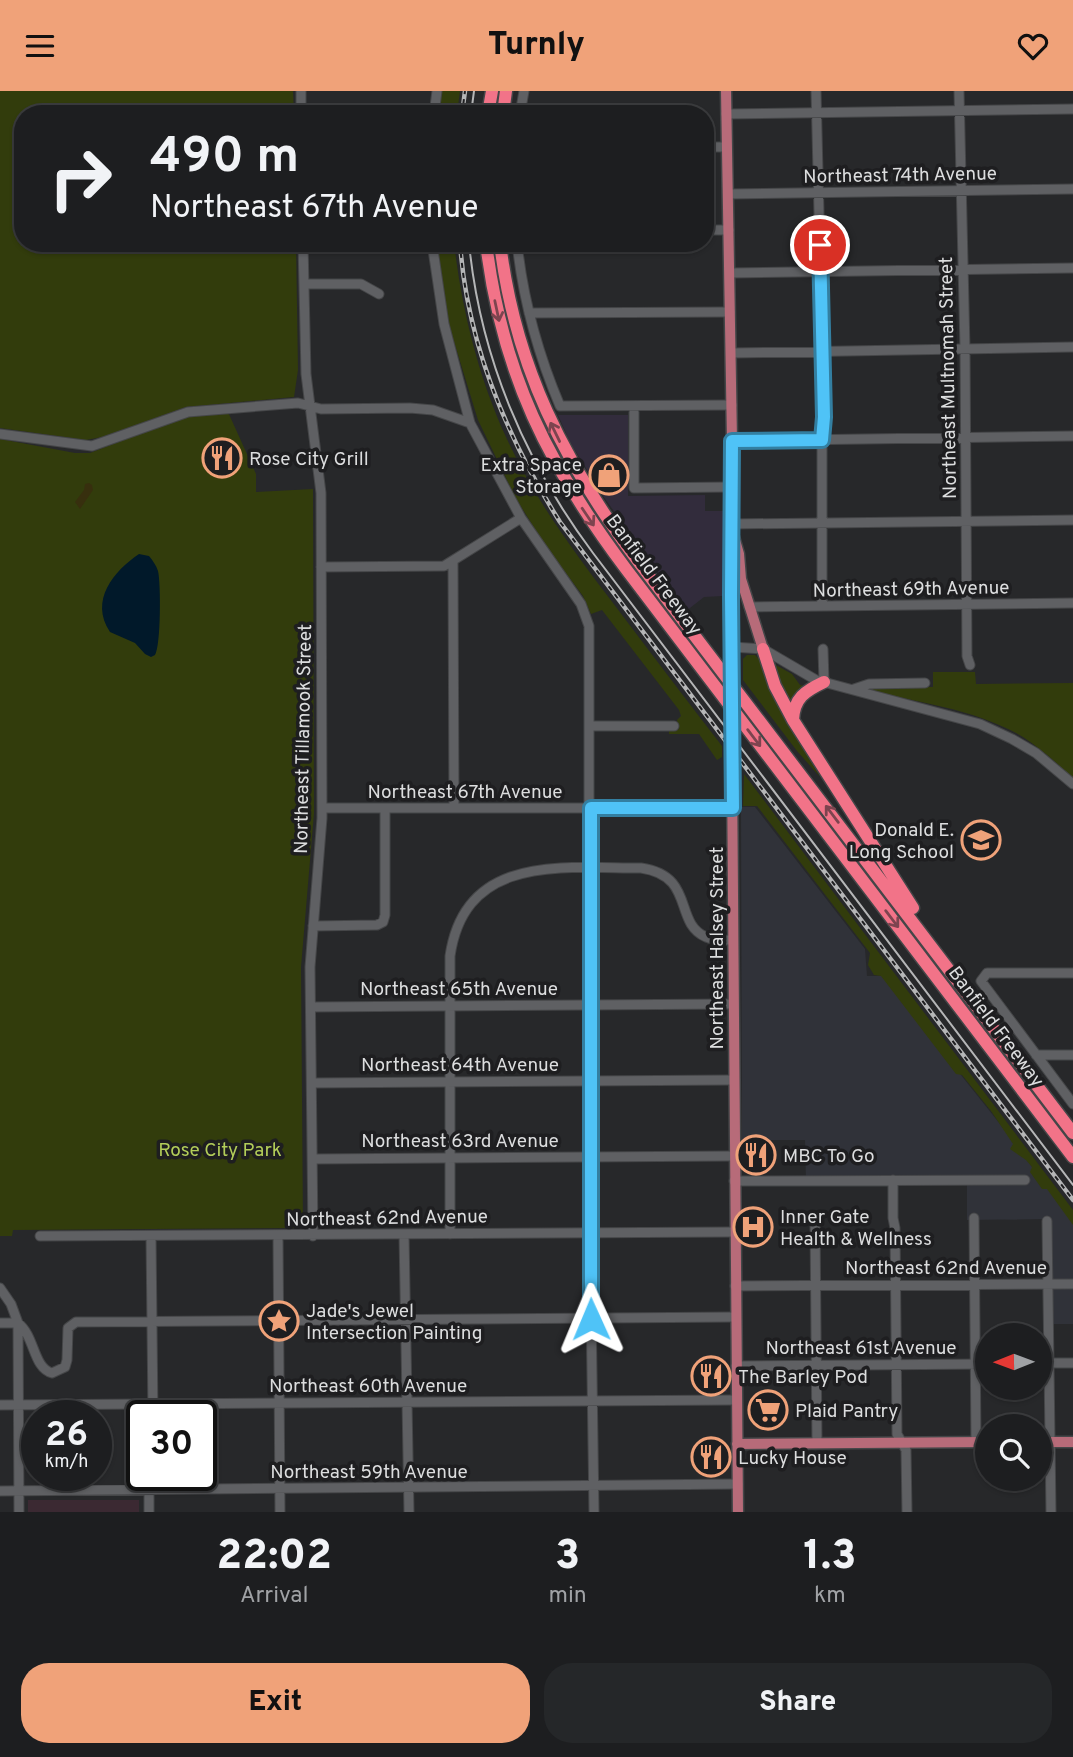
<!DOCTYPE html>
<html lang="en">
<head>
<meta charset="utf-8">
<style>
  body { margin:0; font-family:Overpass,sans-serif; background:#252729; color:#f1f3f6; height:100vh; display:flex; flex-direction:column; font-size:26px; white-space:nowrap }
  * { box-sizing:border-box; margin:0 }
  p { font-size:23px; color:#a0a2a5 }
  .icon { flex:none; width:38px; height:38px; fill:none; stroke:currentColor; stroke-width:2; stroke-linecap:round; stroke-linejoin:round }
  .map { position:relative; height:1421px; overflow:hidden }
  .panel { display:flex; flex-direction:column; background:#1d1e20; flex:1 }
  .panel>* { flex:none }
  .banner { position:absolute; left:14px; top:14px; width:700px; height:147px; border-radius:28px; box-shadow:0 2px 5px #0004,0 0 0 2px #3b3c3e; background:#1d1e20; color:#f1f3f6; overflow:hidden }
  .needle { width:46px; rotate:269deg }
  .tools { position:absolute; left:975px; top:1232px; display:grid; gap:14px }
  .tools a { display:grid; place-items:center; width:77px; height:77px; border-radius:50%; background:#1d1e20; box-shadow:0 2px 5px #0004,0 0 0 2px #3b3c3e; font-size:35px }
  .speed { position:absolute; left:21px; top:1309px; display:flex; gap:14px; font-size:35px; font-weight:700; text-align:center }
  .speed>* { display:grid; place-content:center; width:91px; height:91px; border-radius:50%; background:#1d1e20; box-shadow:0 2px 5px #0004,0 0 0 2px #3b3c3e; line-height:1 }
  .speed small { font-size:18px; font-weight:400 }
  .speed .limit { border:4px solid #111; border-radius:10px; background:#fff; color:#111 }
  .pin { position:absolute; display:grid; place-items:center; width:60px; height:60px; color:#fff; margin:-30px; border:4px solid #fff; border-radius:50%; box-shadow:0 2px 7px #0007 }
  .me { position:absolute; width:77px; margin:-38px; rotate:359deg; stroke-linejoin:round; filter:drop-shadow(0 0 5px #0008) }
  .turn { display:flex; align-items:center; gap:24px; height:147px; padding:0 21px; font-size:32px }
  .turn .icon { width:91px; height:91px; stroke-width:2.5 }
  .turn b { display:block; font-size:49px; line-height:60px }
  .eta { display:flex; justify-content:space-evenly; align-items:center; height:119px; text-align:center }
  .eta b { font-size:42px; font-weight:800; line-height:49px }
  .action { display:flex; gap:14px; margin-top:auto; padding:14px 21px }
  .action a { flex:1; height:80px; border-radius:28px; background:#f0a279; color:#111; font-size:28px; font-weight:800; line-height:80px; text-align:center }
  .action a+a { background:#252729; color:#f1f3f6 }
  header { display:flex; justify-content:space-between; align-items:center; height:91px; padding:0 21px; background:#f0a279; color:#111; font-size:32px; font-weight:800 }
  .map>svg:first-child { display:block }
  .commercial { fill:#322c3c }
  .built { fill:#303239 }
  .education { fill:#3b2932 }
  .green { fill:#323c0c }
  .sand { fill:#372f0e }
  .water { fill:#01192a }
  .lines { fill:none; stroke-linecap:round; stroke-linejoin:round }
  .minor-casing { stroke:#454648; stroke-width:11 }
  .major-casing { stroke:#454648; stroke-width:13 }
  .highway-casing { stroke:#454648; stroke-width:15 }
  .minor { stroke:#5f6063; stroke-width:9 }
  .major { stroke:#b76b79; stroke-width:10 }
  .highway { stroke:#f27388; stroke-width:12 }
  .tram { stroke:#b5b6b7; stroke-width:2 }
  .rail-casing { stroke:#b5b6b7; stroke-width:4.5 }
  .rail { stroke:#1e1e20; stroke-width:2; stroke-dasharray:5; stroke-linecap:butt }
  .major-bridge-casing { stroke:#454648; stroke-width:13; stroke-linecap:butt }
  .major-bridge { stroke:#b76b79; stroke-width:10 }
  .oneway { stroke:#7d444f }
  .route-casing { stroke:#337fa1; stroke-width:18 }
  .route { stroke:#4fc3f7; stroke-width:12 }
  .labels { text-anchor:middle; stroke-width:7; stroke-linejoin:round; paint-order:stroke }
  .street-label { font-size:19px; fill:#dcddde; stroke:#1e1e20 }
  .poi-label { font-size:19px; fill:#dcddde; stroke:#1e1e20; text-anchor:start }
  .park-label { font-size:19px; fill:#b3ce59; stroke:#1e1e20 }
</style>
</head>
<body>
<header><svg class="icon" aria-label="menu" viewBox="0 0 24 24"><path d="M4 6h16M4 12h16M4 18h16"/></svg>Turnly<svg class="icon" aria-label="heart" viewBox="0 0 24 24"><path d="M12 20l-8-8c-3-5 5-10 8-4 3-6 11-1 8 4z"/></svg></header>
<div class="map">
<svg width="1073" height="1421" viewBox="0 0 1073 1421">
  <rect width="100%" height="100%" fill="#27282a"/>
  <path class="commercial" d="M558,324H628V405L705,404V420H723V505L704,506L686,520L603,405L570,351Z
    M696,1269H726L727,1301H696Z"/>
  <path class="built" d="M741,716H755L865,858L867,885H882L1000,1033L1073,1131V1233H1048L1046,1128L967,1129V1090L806,1091L805,1049H742Z"/>
  <path class="education" d="M28,1409H139V1421H28Z"/>
  <path class="green" d="M0,0H293L294,23H23V152H296L298,279L294,306L186,316L102,346L86,349L0,337Z
    M440,0H460L457,23H437Z
    M436,152H454C462,219 478,285 506,346C534,408 575,462 616,516C651,562 686,609 722,655V666L717,669L699,643H669V640L679,638L677,629L681,625L679,619L602,519L591,523L583,505L547,457L515,406L478,329L448,231Z
    M228,321L256,383V401L313,398L314,722L301,876L303,1137L13,1139L12,1145H0V348L75,362H90L183,326Z
    M747,564H755L761,570L777,613L820,686L797,660L743,589V568Z
    M774,573L792,583L800,594L805,595L790,616Z
    M933,581H975L976,593L1073,592V687C1057,672 1041,658 1023,646C976,618 919,612 868,599V596H933Z
    M744,683L1073,1119V1134L1047,1098H1042L1030,1081L1032,1076L1026,1069L1010,1058L1013,1053L991,1020L962,984L956,983L881,885L874,884L868,874L870,862L757,715H743Z"/>
  <path class="sand" d="M89,392L92,394L93,399L80,418L75,411L84,399L85,393Z"/>
  <path class="water" d="M139,463L149,465C153,470 156,474 158,480C161,492 161,555 155,564L151,566L145,563L135,552L110,541C89,509 114,480 139,463Z"/>
  <g class="lines">
    <g class="minor-casing">
      <path id="minor" d="M301,0V23
        M816,0L824,326L822,357V515
        M959,0L965,258L967,565L970,574
        M434,23L437,0
        M520,23L524,0
        M726,23L1073,18
        M705,56H727
        M728,103L1073,98
        M705,139H729
        M303,152L306,283L321,402L322,727L310,876L313,1145
        M432,152L444,233L470,332L521,427L581,513L589,535V1077L594,1421
        M517,152C523,208 538,263 560,315L732,314
        M730,182L1073,177
        M304,193H361L379,203
        M529,222L730,221
        M731,262L1073,256
        M634,315V397L732,396
        M0,343L92,355L188,321L298,312L321,318L410,317L433,319L470,332
        M732,350L1073,345
        M731,433L1073,429
        M453,471L454,717
        M321,476L444,475L521,427
        M749,516L1073,512
        M733,556L763,558L816,589L980,633L1012,648L1036,662L1073,693
        M823,558L824,591
        M854,598L869,593L925,592
        M591,635H674
        M322,717H733
        M313,835L377,834L383,831L385,824V717
        M1073,882H987L981,890L1073,1013
        M311,916L733,913
        M1036,964H1073
        M312,992L733,989
        M313,1068L734,1065
        M893,1089V1127L895,1137L897,1343L906,1359L907,1421
        M734,1090L1025,1089
        M974,1127L976,1351
        M1047,1130L1051,1421
        M815,1131L817,1352
        M404,1143L409,1421
        M450,1143V865C465,762 564,777 641,777C696,785 673,832 706,846C714,850 724,849 733,849
        M40,1145L734,1141
        M151,1145L153,1325
        M278,1145L280,1421
        M735,1195L1073,1193
        M0,1197L11,1213L18,1232L19,1421
        M0,1232H18C35,1245 33,1277 52,1282L65,1276L67,1269L68,1237L76,1231L735,1226
        M1040,1272H1073
        M736,1275L987,1273
        M0,1314L736,1309
        M0,1400L738,1393
        M149,1421V1384"/>
    </g>
    <g class="major-casing">
      <path id="major" d="M726,0L732,350L731,505L733,574
        M734,446L739,463L741,488L763,558
        M732,679L738,1421
        M1040,1351H1073
        M737,1353L987,1351"/>
    </g>
    <g class="highway-casing">
      <path id="highway" d="M488,23L492,0
        M503,23L506,0
        M486,152C502,283 548,374 626,478L1073,1066
        M500,152C515,276 564,371 637,469L1073,1042
        M763,558L775,595L793,629L913,817
        M793,629C794,607 805,600 824,591"/>
    </g>
    <use href="#minor" class="minor"/>
    <use href="#major" class="major"/>
    <use href="#highway" class="highway"/>
    <path class="tram" d="M471,23L474,0
      M469,152C480,266 525,371 593,462L1073,1094"/>
    <g class="rail-casing">
      <path id="rail" d="M462,23L465,0
        M460,152C467,253 507,347 560,431L1073,1109"/>
    </g>
    <use href="#rail" class="rail"/>
    <g class="major-bridge-casing">
      <path id="major-bridge" d="M732,679L733,574"/>
    </g>
    <use href="#major-bridge" class="major-bridge"/>
  </g>
  <defs><path id="oneway-shaft" d="M-6 0H5M1.5-3L5.5 0L1.5 3" fill="none" stroke-width="1.6" stroke-linecap="round" stroke-linejoin="round" transform="scale(1.75)"/></defs>
  <g class="oneway">
    <use href="#oneway-shaft" transform="translate(497 220) rotate(78)"/>
    <use href="#oneway-shaft" transform="translate(555 341) rotate(-116)"/>
    <use href="#oneway-shaft" transform="translate(588 426) rotate(56)"/>
    <use href="#oneway-shaft" transform="translate(754 647) rotate(53)"/>
    <use href="#oneway-shaft" transform="translate(832 723) rotate(-127)"/>
    <use href="#oneway-shaft" transform="translate(892 828) rotate(53)"/>
  </g>
  <g class="lines">
    <g class="route-casing">
      <path id="route" d="M591,1228V717H733L731,505L732,350L822,349L824,326L820,154"/>
    </g>
    <use href="#route" class="route"/>
  </g>
  <defs>
    <g id="restaurant-ring" transform="scale(2.0125)"><circle r="9.5" fill="#1e1e20" stroke="#f0a279" stroke-width="1.5"/><path d="M-5-6h1v4h1v-4h1v4h1v-4h1v5L-1.5 .5V6h-2V.5L-5-1ZM5-6V6H3V1.5H1.5Q1.5-4 5-6Z" fill="#f0a279"/></g>
    <g id="shop-ring" transform="scale(2.0125)"><circle r="9.5" fill="#1e1e20" stroke="#f0a279" stroke-width="1.5"/><path d="M-5-2.5h2.3a2.7 3.5 0 0 1 5.4 0H5L5.5 6h-11ZM-1.5-2.5h3a1.5 2.3 0 0 0-3 0Z" fill="#f0a279"/></g>
    <g id="school-ring" transform="scale(2.0125)"><circle r="9.5" fill="#1e1e20" stroke="#f0a279" stroke-width="1.5"/><path d="M0-5L7-2L0 1L-7-2ZM-4 1L0 2.5L4 1V4Q0 6-4 4Z" fill="#f0a279"/></g>
    <g id="hospital-ring" transform="scale(2.0125)"><circle r="9.5" fill="#1e1e20" stroke="#f0a279" stroke-width="1.5"/><path d="M-5-5h3v3.5h4V-5h3V5h-3V1.5h-4V5h-3Z" fill="#f0a279"/></g>
    <g id="sight-ring" transform="scale(2.0125)"><circle r="9.5" fill="#1e1e20" stroke="#f0a279" stroke-width="1.5"/><path d="M0-6L1.8-2.2L6-1.7L2.9 1.2L3.7 5.4L0 3.3L-3.7 5.4L-2.9 1.2L-6-1.7L-1.8-2.2Z" fill="#f0a279"/></g>
    <g id="supermarket-ring" transform="scale(2.0125)"><circle r="9.5" fill="#1e1e20" stroke="#f0a279" stroke-width="1.5"/><path d="M-6-5.5h2.5l.6 2H6L4.5 2H-2.5L-4.4-4H-6ZM-1.5 3.2a1.3 1.3 0 1 0 .1 0ZM3 3.2a1.3 1.3 0 1 0 .1 0Z" fill="#f0a279"/></g>
  </defs>
  <g fill-rule="evenodd">
    <use href="#restaurant-ring" x="222" y="367"/>
    <use href="#shop-ring" x="609" y="384"/>
    <use href="#school-ring" x="981" y="749"/>
    <use href="#restaurant-ring" x="756" y="1064"/>
    <use href="#hospital-ring" x="753" y="1136"/>
    <use href="#sight-ring" x="279" y="1230"/>
    <use href="#restaurant-ring" x="711" y="1285"/>
    <use href="#supermarket-ring" x="768" y="1319"/>
    <use href="#restaurant-ring" x="711" y="1366"/>
  </g>
  <g class="labels">
    <g class="street-label">
      <text transform="translate(900 83) rotate(-1)" y="7">Northeast 74th Avenue</text>
      <text transform="translate(947 287) rotate(-91)" y="7">Northeast Multnomah Street</text>
      <text transform="translate(655 483) rotate(53)" y="7">Banfield Freeway</text>
      <text transform="translate(911 497) rotate(-1)" y="7">Northeast 69th Avenue</text>
      <text transform="translate(302 648) rotate(-89)" y="7">Northeast Tillamook Street</text>
      <text x="465" y="707">Northeast 67th Avenue</text>
      <text transform="translate(716 857) rotate(-90)" y="7">Northeast Halsey Street</text>
      <text x="459" y="904">Northeast 65th Avenue</text>
      <text transform="translate(997 935) rotate(53)" y="7">Banfield Freeway</text>
      <text x="460" y="980">Northeast 64th Avenue</text>
      <text x="460" y="1056">Northeast 63rd Avenue</text>
      <text transform="translate(387 1126) rotate(-1)" y="7">Northeast 62nd Avenue</text>
      <text x="946" y="1183">Northeast 62nd Avenue</text>
      <text x="861" y="1263">Northeast 61st Avenue</text>
      <text x="368" y="1301">Northeast 60th Avenue</text>
      <text x="369" y="1387">Northeast 59th Avenue</text>
    </g>
    <g class="poi-label">
      <text x="249" y="374">Rose City Grill</text>
      <text x="582" y="380" text-anchor="end">Extra Space<tspan x="582" dy="22">Storage</tspan></text>
      <text x="954" y="745" text-anchor="end">Donald E.<tspan x="954" dy="22">Long School</tspan></text>
      <text x="783" y="1071">MBC To Go</text>
      <text x="780" y="1132">Inner Gate<tspan x="780" dy="22">Health &amp; Wellness</tspan></text>
      <text x="306" y="1226">Jade's Jewel<tspan x="306" dy="22">Intersection Painting</tspan></text>
      <text x="738" y="1292">The Barley Pod</text>
      <text x="795" y="1326">Plaid Pantry</text>
      <text x="738" y="1373">Lucky House</text>
    </g>
    <g class="park-label">
      <text x="220" y="1065">Rose City Park</text>
    </g>
  </g>
</svg>
<div class="tools">
<a><svg class="needle" viewBox="-14 -14 28 28"><path d="M0-13l5 13h-10z" fill="#e53935"/><path d="M0 13l5-13h-10z" fill="#a0a2a5"/></svg></a>
<a><svg class="icon" aria-label="search" viewBox="0 0 24 24"><circle cx="10" cy="10" r="6"/><path d="M15 15l6 6"/></svg></a>
</div>
<div class="speed"><div>26<small>km/h</small></div><div class="limit">30</div></div>
<div class="pin" style="left:820px;top:154px;background:#d93025"><svg class="icon" aria-label="arrive" viewBox="0 0 24 24"><path d="M6 21V4h12l-3 4 3 4H6"/></svg></div>
<svg class="me" style="left:591px;top:1228px" viewBox="-20 -20 40 40"><path d="M0-17L14 15 0 8-14 15z" fill="#4fc3f7" stroke="#fff" stroke-width="4"/></svg>
<div class="banner">
<div class="turn"><svg class="icon" aria-label="right" viewBox="0 0 24 24"><path d="M7 20v-9h11M14 6l5 5-5 5"/></svg><div><b>490 m</b>Northeast 67th Avenue</div></div>
</div>
</div>
<section class="panel">
<div class="eta">
<div><b>22:02</b><p>Arrival</p></div>
<div><b>3</b><p>min</p></div>
<div><b>1.3</b><p>km</p></div>
</div>
<div class="action"><a>Exit</a><a>Share</a></div>
</section>
</body>
</html>
